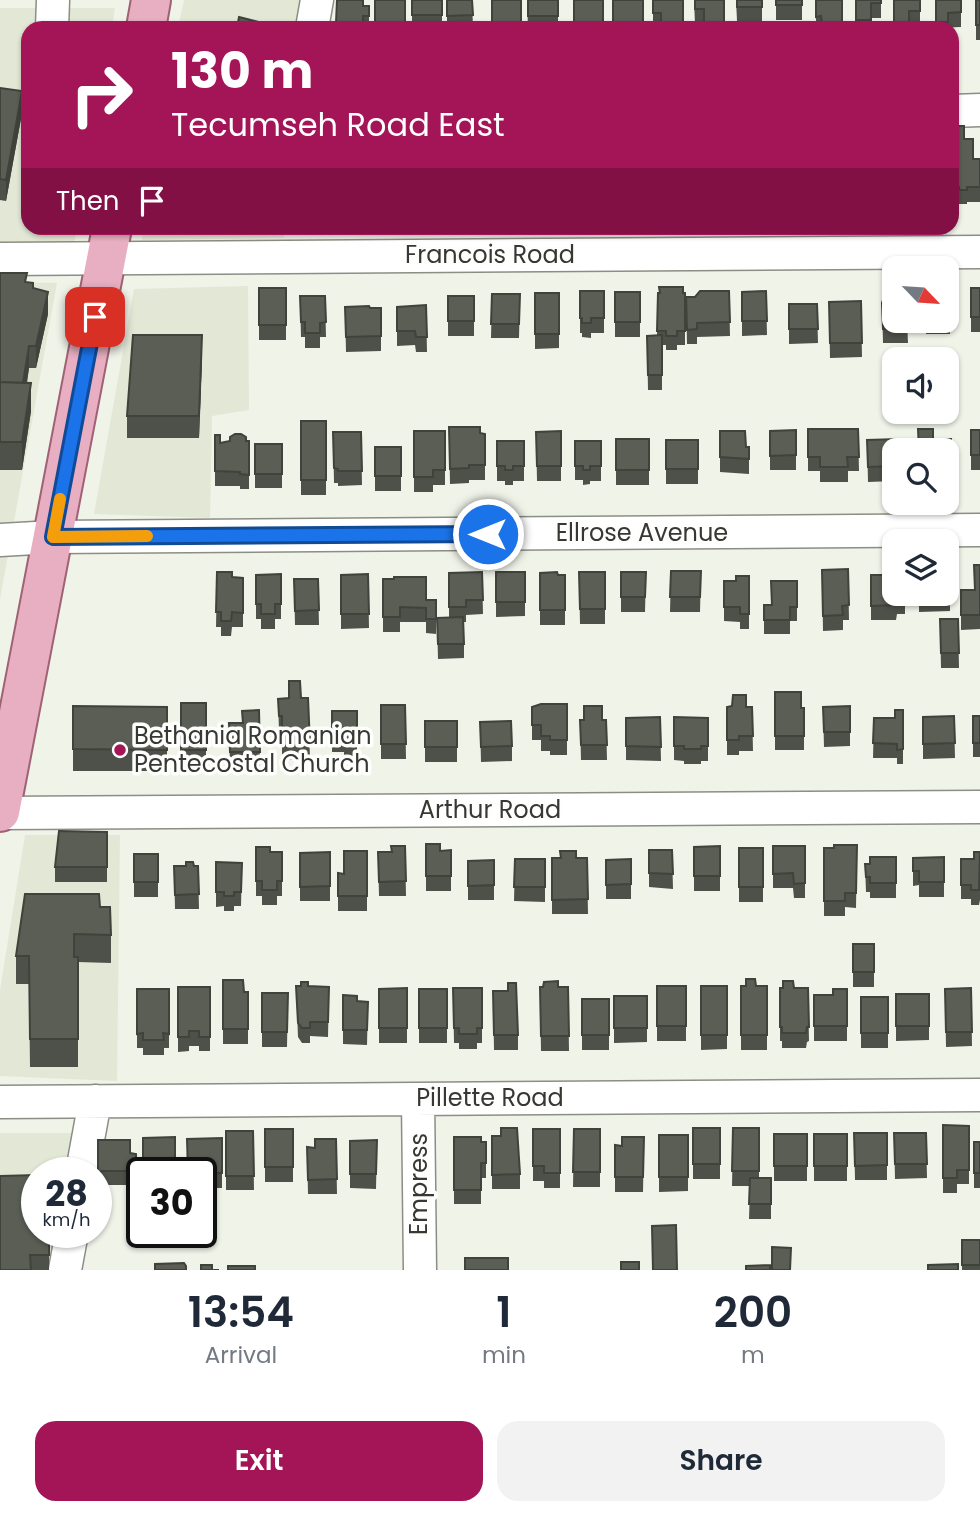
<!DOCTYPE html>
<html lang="en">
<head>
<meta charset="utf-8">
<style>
  body { margin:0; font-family:Poppins,sans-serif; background:#f2f2f3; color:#1f2937; height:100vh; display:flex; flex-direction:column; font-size:26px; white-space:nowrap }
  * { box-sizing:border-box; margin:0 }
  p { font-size:23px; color:#747a83 }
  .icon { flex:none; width:38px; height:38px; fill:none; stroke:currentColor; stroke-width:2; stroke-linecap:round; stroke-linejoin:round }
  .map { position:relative; height:1270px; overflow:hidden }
  .details { display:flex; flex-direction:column; background:#fff; flex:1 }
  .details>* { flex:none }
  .guide { position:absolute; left:21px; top:21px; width:938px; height:214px; border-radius:21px; box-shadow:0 2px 5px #0004; background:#a41557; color:#fff; overflow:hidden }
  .needle { width:46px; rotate:115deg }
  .buttons { position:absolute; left:882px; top:256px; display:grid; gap:14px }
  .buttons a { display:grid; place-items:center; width:77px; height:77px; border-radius:14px; background:#fff; box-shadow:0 2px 5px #0004; font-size:35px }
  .speed { position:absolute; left:21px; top:1157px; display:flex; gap:14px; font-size:35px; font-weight:700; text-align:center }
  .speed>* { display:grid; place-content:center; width:91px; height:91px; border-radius:50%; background:#fff; box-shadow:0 2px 5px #0004; line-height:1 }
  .speed small { font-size:18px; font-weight:400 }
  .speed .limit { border:4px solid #111; border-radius:10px; background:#fff; color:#111 }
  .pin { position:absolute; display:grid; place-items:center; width:60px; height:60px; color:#fff; margin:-30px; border-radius:14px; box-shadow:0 4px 10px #0006 }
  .me { position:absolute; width:77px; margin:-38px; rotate:270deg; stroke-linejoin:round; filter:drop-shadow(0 0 5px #0008) }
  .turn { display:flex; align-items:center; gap:24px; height:147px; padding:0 35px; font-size:32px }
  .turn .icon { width:91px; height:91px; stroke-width:2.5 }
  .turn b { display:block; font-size:49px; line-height:60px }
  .then { display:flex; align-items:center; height:66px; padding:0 35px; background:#0003; gap:14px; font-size:26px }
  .eta { display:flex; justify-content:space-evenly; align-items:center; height:119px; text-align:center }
  .eta b { font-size:42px; font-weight:600; line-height:49px }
  .button { display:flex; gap:14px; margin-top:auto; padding:14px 35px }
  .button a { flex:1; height:80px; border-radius:21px; background:#a41557; color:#fff; font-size:28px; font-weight:600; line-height:80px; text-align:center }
  .button a+a { background:#f2f2f3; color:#1f2937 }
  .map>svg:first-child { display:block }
  .built { fill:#e2e8d5 }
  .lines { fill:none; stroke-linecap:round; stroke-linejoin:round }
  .minor-casing { stroke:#8b8e84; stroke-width:35 }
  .major-casing { stroke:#9f6274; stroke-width:42 }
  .minor { stroke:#fff; stroke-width:32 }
  .major { stroke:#e7afc1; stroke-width:38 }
  .wall { fill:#4e5149 }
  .shaded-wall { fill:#40423c }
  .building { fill:#5b5e55; stroke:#40423c; stroke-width:2 }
  .route-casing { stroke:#114b97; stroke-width:18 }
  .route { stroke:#1a73e8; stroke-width:12 }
  .slow { stroke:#f59e0b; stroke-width:12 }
  .poi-dot { fill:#a41557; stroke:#fefffd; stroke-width:2.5 }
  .labels { text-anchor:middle; stroke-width:7; stroke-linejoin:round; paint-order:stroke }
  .street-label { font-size:24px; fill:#373834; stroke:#fefffd }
  .poi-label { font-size:24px; fill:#373834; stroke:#fefffd; text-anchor:start }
</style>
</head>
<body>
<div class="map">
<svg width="980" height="1270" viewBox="0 0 980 1270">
  <rect width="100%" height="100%" fill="#eff3e8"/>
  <path class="built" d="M184,0H308L301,28H178Z
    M0,8H115L112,28H28V228H77L74,244L0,246Z
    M142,228H284V238L142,240Z
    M0,282L57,283L0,599Z
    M248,286L249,410L212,416L210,518L94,514L134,289Z
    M25,835H120L117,1081L0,1076V990Z
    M0,1133H88L81,1172H37V1232H72L66,1270H0Z"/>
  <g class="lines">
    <g class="minor-casing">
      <path id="minor" d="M52,28L53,0
        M312,28L317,0
        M952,111L980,110
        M0,259L980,252
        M0,540L53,537L980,530
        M0,813L980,807
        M418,1099L420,1270
        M0,1102L980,1095
        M82,1172L95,1101
        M65,1270L72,1232"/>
    </g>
    <g class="major-casing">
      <path id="major" d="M146,28L151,0
        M0,812L112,228"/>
    </g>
    <use href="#minor" class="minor"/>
    <use href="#major" class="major"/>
  </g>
  <path class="wall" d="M337,0L369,6V25H375L405,0V28H336Z
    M412,0H442V28H412Z
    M447,0H472L473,28H447Z
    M527,0H558V28H528Z
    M574,0H603V28H574Z
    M613,0H643V28H613Z
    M653,0H683L661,27H653Z
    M694,0H724V28H704V23L695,24Z
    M736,0H762V21H737Z
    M776,0H802V20H776Z
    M816,0H842V28H816Z
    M856,0H881V18H871V28H856Z
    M894,0H920V26L909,25V28H894Z
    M936,0H961V27L936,28Z
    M976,0H980V40H976Z
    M0,88L22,113L6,201L0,200Z
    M953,126L964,139L973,159H980V202H967V204H959V202H952Z
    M0,273L27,282L33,289L48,314L36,368H29L27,383L31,411L22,470H0Z
    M980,287V332H971V288H980Z
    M259,288H286V340H259Z
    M580,291H604V333H591V338L582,337V333H580Z
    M729,291L730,336L697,337V344H687L686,297H695Z
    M766,291L767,335L742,336V292Z
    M947,291H950V334H926V320H947Z
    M615,292H640V337H615Z
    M535,293H559V348L535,349Z
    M658,293H685V345H677V350H666V345H662V390H648L647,336L657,335Z
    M492,294H520L519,338H491Z
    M300,296H325L326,337H320V348H305V337H301Z
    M448,296H474V336H448Z
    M861,301L862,357L830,358L829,302Z
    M882,303L907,320L908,343H883Z
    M789,304H817L818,343L789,344Z
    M426,305L427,352H416L415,345L397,346V307Z
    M345,307L381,308V351L346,352Z
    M202,356L199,438H127V416Z
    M301,421H326V495H301Z
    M449,427L485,434V480H469V483L450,484Z
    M808,429H858L859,471H848V482H820V471H808Z
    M796,430V470H770V431Z
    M971,430H980V470H971Z
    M414,431H445V485H433V492H414Z
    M561,431V481H537L536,432Z
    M720,431L746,447H749V474L720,472Z
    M333,432H361L362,485L338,486V483H334Z
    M215,435L220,443L249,441V489H240V486H215Z
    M616,439H649V485H616Z
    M933,439H951V481L947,482V450Z
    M666,440H698V484H666Z
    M867,440L894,450V481L868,482Z
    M497,441H524V481H513V485H505V481H497Z
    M575,441H601V481H590V484L583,485V480H575Z
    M255,444H282V488H255Z
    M375,447H401V491H375Z
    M980,565V629L961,630V590H974Z
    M950,568V611L919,612V599L915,600V593H947Z
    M848,569L849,620H843V630L823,631L822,570Z
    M671,571H701L700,612H670Z
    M217,572L232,577L243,578V627H232L231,636H221V627H216Z
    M482,572L483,614L466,615V622H464V658L438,659L437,618H449V573Z
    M496,572H525V616L496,617Z
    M579,572H605V624H580Z
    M621,572H646L645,612H621Z
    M540,573L565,575V625H540Z
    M281,574V619H275V629H261V619H256V575Z
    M368,574L369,628L341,629V575Z
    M871,575L889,581L894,593H905V614H897L896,620H871Z
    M749,576V629H740V622L724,621V581H736Z
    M294,579H318L319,625H295Z
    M383,579L426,600H436V634L426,633V622H400V632H383Z
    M797,581V621H790V634H764V605H772Z
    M940,619H958L959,668H941Z
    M775,692L801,708H804V750H775Z
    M301,698H308L310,759L282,760V730L279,731L278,699Z
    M181,703H206V765H181Z
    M567,704V755H550V751H541V740H532V707Z
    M381,705H405L406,759H381Z
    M73,706L167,707V771H73Z
    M850,706V746L824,747L823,707Z
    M727,707H752L753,751H739V755H727Z
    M259,710L260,767H230L229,723H242Z
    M903,710V764H897V758H873L874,718H895Z
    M332,711H357V759H344V752H332Z
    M954,716L955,758L923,759V717Z
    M973,716H980V757H973Z
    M660,717L661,761L626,760V718Z
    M674,717L708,718V761H701V764H684V761L674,760Z
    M580,720H606L607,760H581Z
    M425,721H457V762H425Z
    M480,722L512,746V761L481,762Z
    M107,832V882H55V867Z
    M426,844L440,851L451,850V891H426Z
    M857,845L856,908L845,907V916H824V848H834Z
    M405,846L406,896H379L378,852H391Z
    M720,846V891H694V847Z
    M773,846H805V898H794L793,888H773Z
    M256,847L270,852H282V896H277V905H262V896H256Z
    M739,848H763V902H739Z
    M649,850H672L673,889L649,887Z
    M367,851V911H338V873L344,874Z
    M330,852V901H300V853Z
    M980,852V900L979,905H971V899H961V859H974Z
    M134,854H158V897H134Z
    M896,857V898H870V892H866L865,864H870Z
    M944,857V897H919V885L913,886V858Z
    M552,858H587L588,914H552Z
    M515,859H545V902L514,901Z
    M631,859V899H606V860Z
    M494,860V900H468V861Z
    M216,862L242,863L241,906H234V911H224V906L216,907Z
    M174,866H198L199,909H175Z
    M100,907L111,935V963L78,962V1067H30L29,984H16V956Z
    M853,944H874V987H853Z
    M223,980L244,992H248V1044H223Z
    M296,986L329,987L328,1037L310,1036V1043H302L298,1037Z
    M657,986H686V1041H657Z
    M701,986H727V1049L701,1050Z
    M741,986H767V1050H741Z
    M178,987H210V1051H199V1046H189V1051L178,1052Z
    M540,987H568L569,1051H541Z
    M407,988V1043H379V989Z
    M453,988H482V1043H477V1049H459V1043H454Z
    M780,988H808L809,1041L807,1042L806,1048H782V1041H780Z
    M971,988L972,1046L946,1047L945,989Z
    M137,989H169V1048H164V1055H143V1048H137Z
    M419,989H447V1043H419Z
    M847,989V1041H814V995H833Z
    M493,991H508L518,1035V1050H494Z
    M262,993H288L287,1047H262Z
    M896,994H929V1040L896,1041Z
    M343,995L357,1001L368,1002L367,1045L343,1044Z
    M614,996H647V1042L614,1043Z
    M861,997H888V1048H861Z
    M582,999H609V1050H582Z
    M943,1125L969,1126V1184H957V1193H943Z
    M693,1128H720V1179H693Z
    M733,1128H759V1178H771V1219H749L750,1186H732Z
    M265,1129H293V1182H265Z
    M533,1129H560V1188H544V1181H533Z
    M574,1129H600V1187H573Z
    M226,1131H253L254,1190H226Z
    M854,1133H887V1180H855Z
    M894,1133H926L927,1178L895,1179Z
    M774,1134H807V1181H774Z
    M814,1134H847V1181H814Z
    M659,1135H688V1191L659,1192Z
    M492,1136L520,1174V1189H492Z
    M454,1137L481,1142H486V1178H481V1204H454Z
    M644,1137L643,1192H615V1145L622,1146Z
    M222,1138V1188H201V1172Z
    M336,1139L337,1194H308L307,1147L315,1148Z
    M98,1140L130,1153L136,1154V1179H131V1185H98Z
    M377,1140L376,1189L350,1188V1141Z
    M974,1142H980V1188H974Z
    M49,1232V1270H0Z
    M962,1240H980V1270H962Z"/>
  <path class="shaded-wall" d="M22,91V113L6,201V180Z
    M48,292V314L36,368V346Z
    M202,335V356L199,438V416Z
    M29,346V368L22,411V389Z
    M31,383V411L22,470V442Z"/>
  <path class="building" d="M337,0H363V6H369V16H363V23H359V27H347V23H336Z
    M375,0H405V25L387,26V28H367V25H375Z
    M412,0H442V15H412Z
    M447,0H472L473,15L447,16Z
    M492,0H521V28H492Z
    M528,0H558V16H528Z
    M574,0H603V25H574Z
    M613,0H643V24H613Z
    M653,0H683V28H661V13H653Z
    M695,0H724V26H704V9H695Z
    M737,0H762V7H737Z
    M776,0H802V5H776Z
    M816,0H842V23H822L821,16L816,17Z
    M856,0H881V3H871V20H856Z
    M894,0H920V11H909V24L894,25Z
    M936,0H961V12L948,13V22H936Z
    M976,0H980V25H976Z
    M239,17L282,28H237Z
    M0,88L22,91L6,180L0,179Z
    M953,126H964V139H973V159H980V187H967V190H959V187H952Z
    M0,273H27L25,282L33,283V288L48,292L36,346H29L23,383L0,382Z
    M659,287H683V293H685V331H677V336H666V331H657L658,293H660Z
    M980,287V317H971V288H980Z
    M259,288H286V325H259Z
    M580,291H604V318H591V323H582V318H580Z
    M700,291H729L730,322L697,323V329L687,330L686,297H695Z
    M766,291L767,321H742V292Z
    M947,291H950V319H947Z
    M615,292H640V322H615Z
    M535,293H559V334H535Z
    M492,294H520L519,324H491Z
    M300,296H325L326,322L320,323V333H305V322H301Z
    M448,296H474V321H448Z
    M884,297H894V320H907L908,328L883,329L882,303Z
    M861,301L862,343H830L829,302Z
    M789,304H817L818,329H789Z
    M426,305L427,337H416L415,331H397V307Z
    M369,306L370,308H381V336L346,337L345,307Z
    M133,335H202L199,416H127Z
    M662,335V375H648L647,336Z
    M0,382L31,383L22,442H0Z
    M301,421H326V480H301Z
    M449,427H480V433L485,434V465H469V468L450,469Z
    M808,429H858L859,457H847L848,467H820V457H808Z
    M918,429H933V439H951V467H947V450H919Z
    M796,430V455L770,456V431Z
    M971,430H980V455H971Z
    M414,431H445V470H433V477H414Z
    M561,431V466H537L536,432Z
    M720,431H745L746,447H749V459L720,457Z
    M333,432H361L362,471H338V469L334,468Z
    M235,434H241L246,437V441H249V475L240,474V472L215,471V435H220V443L230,441V437Z
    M616,439H649V470H616Z
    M899,439V450H894V466L868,467L867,440Z
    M666,440H698V469H666Z
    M497,441H524V466H513V470H505V466H497Z
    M575,441H601V466H590V470H583V466H575Z
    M255,444H282V474H255Z
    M375,447H401V476H375Z
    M974,565H980V615H961V590H975Z
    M947,568H950V597H919V593H947Z
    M848,569L849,605L842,606L843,615L823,616L822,570Z
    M671,571H701L700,597H670Z
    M217,572H232V577L243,578V613L232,612L231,621H221V612H216Z
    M482,572L483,600H466V607H449V573Z
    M496,572H525V602H496Z
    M557,572L558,575H565V610H540V573Z
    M579,572H605V609H580Z
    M621,572H646L645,597H621Z
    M281,574V604H275V614H261V604H256V575Z
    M368,574L369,614H341V575Z
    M871,575H889V581L894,580V593H905V599H897L896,605L871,606Z
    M736,576H749V614H740V607H724V581H736Z
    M394,577H426V600H436V619H426V608L400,607V617H383V579H394Z
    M294,579H318L319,610L295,611Z
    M771,581H797V607H790V620H764V605H772Z
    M463,617L464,644H438L437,618Z
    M940,619H958L959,653H941Z
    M289,681H300L301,698H308L310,744L282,745V716H279L278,699L289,698Z
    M775,692H801V708H804V736H775Z
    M733,695H746V707H752L753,736H739V740H727V707L732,706Z
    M181,703H206V750H181Z
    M541,704H567V740H550V736H541V725H532V707Z
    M381,705H405L406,744H381Z
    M73,706L167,707V750L73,749Z
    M584,706H602V720H606L607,745H581L580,720H584Z
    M850,706V732H824L823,707Z
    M259,710L260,752H230L229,723H243L242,711Z
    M895,710H903V749L897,750V744L873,743L874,718H895Z
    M332,711H357V744H344V737H332Z
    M954,716L955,743L923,744V717Z
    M973,716H980V743H973Z
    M660,717L661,747L626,746V718Z
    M674,717L708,718V746H701V749H684V746H674Z
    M425,721H457V747H425Z
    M511,721L512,746L481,747L480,722Z
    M59,831L107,832V867H55Z
    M426,844H440V851L451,850V876H426Z
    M834,845H857L856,893H845V901H824V848H834Z
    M391,846H405L406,881L379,882L378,852H392Z
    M720,846V876H694V847Z
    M773,846H805V883L794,884L793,873L773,874Z
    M256,847H270V852H282V881H277V890H262V881H256Z
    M739,848H763V887H739Z
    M649,850H672L673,874L649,873Z
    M344,851H367V896H338V873L344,874Z
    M560,851H576V858H587L588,899L552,900V858H561Z
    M330,852V886L300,887V853Z
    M974,852H980L979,890H971V885H961V859H974Z
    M134,854H158V882H134Z
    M870,857H896V883H870V877H866L865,864H870Z
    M944,857V882H919V871H913V858Z
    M515,859H545V887H514Z
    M631,859V884L606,885V860Z
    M494,860V885L468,886V861Z
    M186,862H193L194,866H198L199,894L175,895L174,866H186Z
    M216,862L242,863L241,892H234V896H224V892H216Z
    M25,894H99L100,907H110L111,935L74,934V957H78V1039H30L29,956H16Z
    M853,944H874V972H853Z
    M746,979H755L756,986H767V1035H741V986H746Z
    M223,980H243L244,992H248V1029H223Z
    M558,981V987H568L569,1036H541L540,987H543L544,982Z
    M783,981H793L794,988H808L809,1027H807L806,1033H782V1027H780V988H783Z
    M301,982H308V986L329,987L328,1022H310V1028H302L298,1023L296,986H301Z
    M508,983H516L518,1035H494L493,991H508Z
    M657,986H686V1026H657Z
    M701,986H727V1035H701Z
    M178,987H210V1037H199V1031H189V1037H178Z
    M407,988V1028H379V989Z
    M453,988H482V1028H477V1034H459V1028H454Z
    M971,988L972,1032H946L945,989Z
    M137,989H169V1034L163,1033L164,1040H143V1033L137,1034Z
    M419,989H447V1028H419Z
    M833,989H847V1026H814V995H833Z
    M262,993H288L287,1032H262Z
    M896,994H929V1026H896Z
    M343,995L357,996V1001L368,1002L367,1030H343Z
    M614,996H647V1028H614Z
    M861,997H888V1033H861Z
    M582,999H609V1035H582Z
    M943,1125L969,1126V1170H957V1178H943Z
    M501,1128H517L520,1174L492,1175V1136H501Z
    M693,1128H720V1164H693Z
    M733,1128H759V1171H732Z
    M265,1129H293V1167H265Z
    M533,1129H560V1173H544V1166H533Z
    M574,1129H600V1172H573Z
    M226,1131H253L254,1176H226Z
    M854,1133H887V1165L855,1166Z
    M894,1133H926L927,1164H895Z
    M774,1134H807V1166H774Z
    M814,1134H847V1166H814Z
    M659,1135H688V1177H659Z
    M175,1137V1172H143V1138Z
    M454,1137H481V1142H486V1163H481V1190H454Z
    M622,1137H644L643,1177H615V1145L622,1146Z
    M222,1138V1173L188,1172L187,1139Z
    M315,1139H336L337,1179L308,1180L307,1147L315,1148Z
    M98,1140H130V1153L136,1154V1165H131V1171H98Z
    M377,1140L376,1174H350V1141Z
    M974,1142H980V1173H974Z
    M37,1175V1232H49V1255H30L31,1270H0V1176Z
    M750,1178H771V1204H749Z
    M676,1225L677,1270H653L652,1226Z
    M962,1240H980V1265H962Z
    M772,1247L791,1248L790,1270H772Z
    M465,1258H508V1270H465Z
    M621,1262H639V1270H621Z
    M184,1263L186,1266V1270H155V1264Z
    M958,1264V1270H928V1265Z
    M201,1265H212V1270H219H201Z
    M770,1265V1270H746V1266Z
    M228,1266H255V1270H228Z"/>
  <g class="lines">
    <g class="route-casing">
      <path id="route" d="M95,317L53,537L488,534"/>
    </g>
    <use href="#route" class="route"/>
    <path class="slow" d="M60,499L53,537L147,536"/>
  </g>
  <circle class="poi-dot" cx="120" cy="750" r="7"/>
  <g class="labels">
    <g class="street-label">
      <text x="490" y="263">Francois Road</text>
      <text x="642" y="541">Ellrose Avenue</text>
      <text x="490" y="818">Arthur Road</text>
      <text x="490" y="1106">Pillette Road</text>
      <text transform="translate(419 1184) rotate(-90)" y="8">Empress</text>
    </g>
    <g class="poi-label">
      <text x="134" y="744">Bethania Romanian<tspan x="134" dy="28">Pentecostal Church</tspan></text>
    </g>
  </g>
</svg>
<div class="buttons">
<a><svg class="needle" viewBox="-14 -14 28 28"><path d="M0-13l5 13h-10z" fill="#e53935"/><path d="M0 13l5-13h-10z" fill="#747a83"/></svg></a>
<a><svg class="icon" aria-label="sound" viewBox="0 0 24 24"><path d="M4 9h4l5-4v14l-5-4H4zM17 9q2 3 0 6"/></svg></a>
<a><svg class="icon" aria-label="search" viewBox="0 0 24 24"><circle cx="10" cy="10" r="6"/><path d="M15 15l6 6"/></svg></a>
<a><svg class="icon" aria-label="layers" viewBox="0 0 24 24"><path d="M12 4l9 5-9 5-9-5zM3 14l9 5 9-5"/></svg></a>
</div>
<div class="speed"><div>28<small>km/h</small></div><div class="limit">30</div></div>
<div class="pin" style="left:95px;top:317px;background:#d93025"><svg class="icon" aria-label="arrive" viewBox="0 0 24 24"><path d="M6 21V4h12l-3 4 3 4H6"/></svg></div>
<svg class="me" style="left:488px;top:534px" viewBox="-20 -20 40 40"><circle r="17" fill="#1a73e8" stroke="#fff" stroke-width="3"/><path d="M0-11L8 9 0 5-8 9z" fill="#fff"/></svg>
<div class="guide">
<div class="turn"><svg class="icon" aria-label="right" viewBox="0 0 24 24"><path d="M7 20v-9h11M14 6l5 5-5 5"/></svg><div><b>130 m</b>Tecumseh Road East</div></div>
<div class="then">Then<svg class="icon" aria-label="arrive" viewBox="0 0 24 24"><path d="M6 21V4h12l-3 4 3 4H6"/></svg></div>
</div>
</div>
<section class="details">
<div class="eta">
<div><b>13:54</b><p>Arrival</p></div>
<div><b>1</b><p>min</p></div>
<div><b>200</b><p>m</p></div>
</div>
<div class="button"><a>Exit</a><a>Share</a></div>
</section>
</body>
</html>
